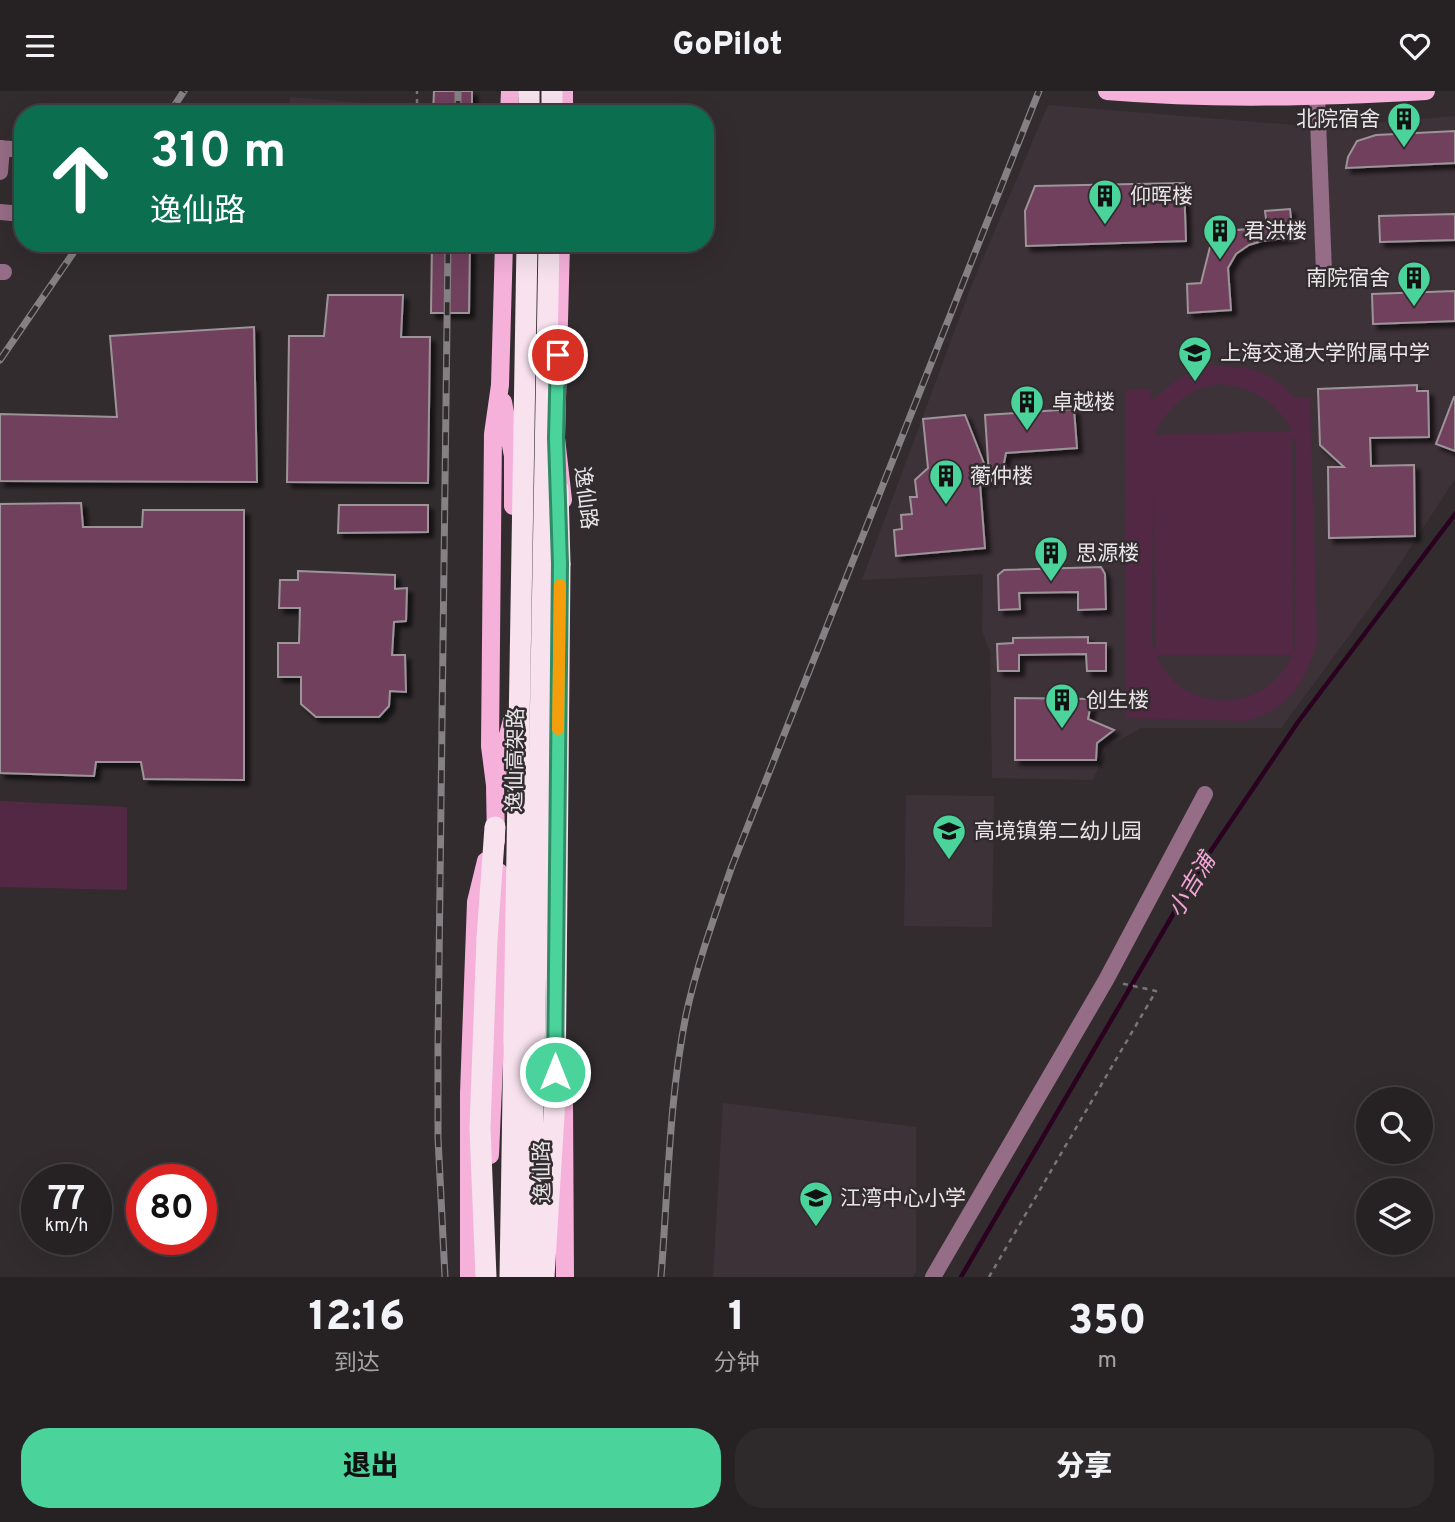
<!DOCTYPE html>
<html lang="zh">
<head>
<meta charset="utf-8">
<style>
  body { margin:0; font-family:Overpass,"Noto Sans SC",sans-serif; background:#2e292b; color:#f1f3f6; height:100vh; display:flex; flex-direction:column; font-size:26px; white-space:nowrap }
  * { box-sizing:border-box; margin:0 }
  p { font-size:23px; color:#a4a3a6 }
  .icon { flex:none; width:38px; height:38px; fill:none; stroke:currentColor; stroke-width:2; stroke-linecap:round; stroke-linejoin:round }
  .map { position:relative; height:1186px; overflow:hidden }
  .sheet { display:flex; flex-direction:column; background:#262123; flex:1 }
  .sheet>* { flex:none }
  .guide { position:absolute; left:14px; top:14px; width:700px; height:147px; border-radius:28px; box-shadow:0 7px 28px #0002,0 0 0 2px #423e41; background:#0b6e4f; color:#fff; overflow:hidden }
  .fabs { position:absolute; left:1356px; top:996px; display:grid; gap:14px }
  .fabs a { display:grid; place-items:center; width:77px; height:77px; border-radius:50%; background:#262123; box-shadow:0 7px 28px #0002,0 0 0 2px #423e41; font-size:35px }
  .speed { position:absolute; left:21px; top:1073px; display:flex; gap:14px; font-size:35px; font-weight:700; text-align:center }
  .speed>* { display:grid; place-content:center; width:91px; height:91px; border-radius:50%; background:#262123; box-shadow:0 7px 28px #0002,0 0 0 2px #423e41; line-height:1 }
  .speed small { font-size:18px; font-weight:400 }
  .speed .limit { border:10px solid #d22; background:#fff; color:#111 }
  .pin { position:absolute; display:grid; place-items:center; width:60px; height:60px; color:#fff; margin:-30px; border:4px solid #fff; border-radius:50%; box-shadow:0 2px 7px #0007 }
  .me { position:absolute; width:77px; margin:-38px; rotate:0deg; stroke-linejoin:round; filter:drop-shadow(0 0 5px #0008) }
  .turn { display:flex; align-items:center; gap:24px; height:147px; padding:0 21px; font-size:32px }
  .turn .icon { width:91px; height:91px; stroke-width:2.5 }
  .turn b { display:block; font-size:49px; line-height:60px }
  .eta { display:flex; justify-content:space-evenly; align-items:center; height:119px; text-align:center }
  .eta b { font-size:42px; font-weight:800; line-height:49px }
  .action { display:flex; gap:14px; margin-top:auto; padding:14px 21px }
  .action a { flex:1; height:80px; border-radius:28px; background:#4ad49c; color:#111; font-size:28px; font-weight:800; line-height:80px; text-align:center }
  .action a+a { background:#2e292b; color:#f1f3f6 }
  header { display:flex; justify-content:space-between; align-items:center; height:91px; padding:0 21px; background:#262123; font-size:32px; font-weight:800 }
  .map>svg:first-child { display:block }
  .built { fill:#3e3239 }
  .green { fill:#532844; fill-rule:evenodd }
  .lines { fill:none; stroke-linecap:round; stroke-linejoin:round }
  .stream { stroke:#2a011e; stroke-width:4.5 }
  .building { fill:#6f3f5d; stroke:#9c9498; stroke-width:2; filter:url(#shadow) }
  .path { stroke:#7a7578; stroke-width:2.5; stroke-dasharray:5 5; stroke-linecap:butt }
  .minor { stroke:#966d86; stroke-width:16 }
  .major { stroke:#f5b1da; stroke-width:18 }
  .highway { stroke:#f7e2ee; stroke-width:21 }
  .rail-casing { stroke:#858083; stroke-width:7 }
  .rail { stroke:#322c2f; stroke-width:4.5; stroke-dasharray:13; stroke-linecap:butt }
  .highway-bridge { stroke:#f7e2ee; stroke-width:21 }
  .route-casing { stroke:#308a65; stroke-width:18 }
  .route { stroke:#4ad49c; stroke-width:12 }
  .slow { stroke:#f59e0b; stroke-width:12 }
  .labels { text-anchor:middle; stroke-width:5; stroke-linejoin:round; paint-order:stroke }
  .poi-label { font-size:21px; fill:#e8e4e7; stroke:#322c2f; text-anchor:start }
  .street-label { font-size:21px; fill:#e8e4e7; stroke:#322c2f }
  .water-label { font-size:23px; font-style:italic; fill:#f3a6d5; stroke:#322c2f }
</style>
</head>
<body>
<header><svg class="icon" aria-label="menu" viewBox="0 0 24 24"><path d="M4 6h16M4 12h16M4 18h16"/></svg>GoPilot<svg class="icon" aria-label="heart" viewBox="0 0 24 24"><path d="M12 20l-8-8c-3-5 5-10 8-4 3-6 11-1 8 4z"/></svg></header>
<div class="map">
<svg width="1455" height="1186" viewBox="0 0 1455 1186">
  <defs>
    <filter id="shadow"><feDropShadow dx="5" dy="5" stdDeviation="2" flood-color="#0009"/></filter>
  </defs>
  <rect width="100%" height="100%" fill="#322c2f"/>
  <path class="built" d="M290,6L413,16V23H290Z
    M1048,14L1293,34L1362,33L1455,25V388L1382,500L1281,637H1141L1107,656L1093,689L992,687L990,560L982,540L983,483L862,489L971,196Z
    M906,704L994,705L992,836L904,835Z
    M723,1012L916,1036V1181L913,1186H713Z"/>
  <path class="green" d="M1208,275C1243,275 1272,278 1294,307H1310L1317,552C1304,592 1288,620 1245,630L1126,627L1125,300L1150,298L1151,310C1171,293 1182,283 1208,275ZM1222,293C1254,297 1277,311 1292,340L1154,344C1168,316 1190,295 1222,293ZM1292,344L1296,353L1295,558L1293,562ZM1153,406H1154L1156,561L1152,553ZM1156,564H1292V565C1266,624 1181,625 1156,564Z
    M0,710L127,716V799L0,796Z"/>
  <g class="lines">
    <path class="stream" d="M961,1186L1206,767L1298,631L1455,423"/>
  </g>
  <path class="building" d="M434,0H472V23H433Z
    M1455,40V72L1346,77L1348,66L1357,50L1376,44Z
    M1184,92L1186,150L1026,155L1025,120L1035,95Z
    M1290,118L1293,146L1262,150L1249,154L1236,163L1228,177L1231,219L1188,222L1187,193L1201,192L1210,156L1227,140L1267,136L1265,120Z
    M1455,123V149L1380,151L1379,125Z
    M432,152H470L469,222H431Z
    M1455,200V230L1373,233L1372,203Z
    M328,204H403L401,246H430L428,392L287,391L289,245H324Z
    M254,236L257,391L0,390V323L117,326L110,245Z
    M1417,294V300H1428L1429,346L1370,347L1371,375L1414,374L1415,445L1329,447L1328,376H1344L1320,354L1318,298Z
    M1454,306H1455V360L1436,353Z
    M1074,318L1077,357L1006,362L1004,372L990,391L989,386L980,393L985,457L896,465L894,439L902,438L901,424L912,423L910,406H917L915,389L928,377L923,328L965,324L989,385L985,324Z
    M81,412L83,436H142L143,419H244V689L144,688L141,671H96L94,685L0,682V413Z
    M339,414H428V441L338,442Z
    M1101,476L1105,483L1106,518L1078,519V501L1019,502L1020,518L999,519L998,484L1004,479Z
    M298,480L395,484V498L407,497L406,530L394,531L392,564H405L406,601L390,600L389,615L379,626H316L301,613V586H278V552H299L300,517H279L280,489H298Z
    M1088,546V552H1106V580H1087L1086,563L1019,564V580H998L997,553L1013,552V547Z
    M1015,607L1092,608L1088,628L1114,639L1097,652L1096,669H1015Z"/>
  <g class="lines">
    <path class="path" d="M417,23V0
      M989,1186L1156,900L1120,892"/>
    <path class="minor" d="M1317,4L1324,181
      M0,57L23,59
      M0,81L2,57
      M0,121L23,123
      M0,181H4
      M933,1186L1106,889L1205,703"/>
    <path class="major" d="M1107,0C1213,9 1320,6 1426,0
      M509,23L510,0
      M564,23V0
      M561,152L556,347L563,409
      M503,311L513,365V415
      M497,686L513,625
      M496,750L495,694L490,655L493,343L500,294L504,152
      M564,1008L565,1186
      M490,1064L501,811L499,781
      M469,1186V1002L476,811L486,770"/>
    <path class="highway" d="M529,23V0
      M552,23V0
      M558,398L560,473
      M487,848L495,736
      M510,1186L527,152
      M530,1186L549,152"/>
    <g class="rail-casing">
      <path id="rail" d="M169,23L184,0
        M458,23V0
        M0,269L80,152
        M445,1186L438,1047V954L448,152
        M661,1186C668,1099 669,1009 686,924C697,873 715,824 732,775L1039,0"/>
    </g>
    <use href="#rail" class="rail"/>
    <path class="highway-bridge" d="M486,1186L480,1037L487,848
      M544,1186L555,1008L560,473"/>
  </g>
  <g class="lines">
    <g class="route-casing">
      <path id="route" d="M555,981L560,473L556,347L558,264"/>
    </g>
    <use href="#route" class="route"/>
    <path class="slow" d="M558,638L560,494"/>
  </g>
  <defs>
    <g id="building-pin" transform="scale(1.75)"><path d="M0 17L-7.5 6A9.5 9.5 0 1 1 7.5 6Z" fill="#4ad49c" stroke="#322c2f"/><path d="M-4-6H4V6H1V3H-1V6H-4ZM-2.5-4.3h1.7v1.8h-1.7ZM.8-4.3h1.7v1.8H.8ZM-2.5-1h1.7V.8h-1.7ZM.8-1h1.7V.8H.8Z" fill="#111"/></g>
    <g id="school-pin" transform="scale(1.75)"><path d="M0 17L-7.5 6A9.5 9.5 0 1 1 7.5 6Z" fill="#4ad49c" stroke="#322c2f"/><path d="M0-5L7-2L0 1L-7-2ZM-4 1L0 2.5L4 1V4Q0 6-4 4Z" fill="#111"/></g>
  </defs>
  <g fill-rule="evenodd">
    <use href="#building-pin" x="1404" y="28"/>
    <use href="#building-pin" x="1105" y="105"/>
    <use href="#building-pin" x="1220" y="140"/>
    <use href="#building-pin" x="1414" y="187"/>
    <use href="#school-pin" x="1195" y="262"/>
    <use href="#building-pin" x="1027" y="311"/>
    <use href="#building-pin" x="946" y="385"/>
    <use href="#building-pin" x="1051" y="462"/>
    <use href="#building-pin" x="1062" y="609"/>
    <use href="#school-pin" x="949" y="740"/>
    <use href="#school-pin" x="816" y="1107"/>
  </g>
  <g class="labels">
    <g class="poi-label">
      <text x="1380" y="35" text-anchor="end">北院宿舍</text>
      <text x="1130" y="112">仰晖楼</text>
      <text x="1244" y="147">君洪楼</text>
      <text x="1390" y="194" text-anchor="end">南院宿舍</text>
      <text x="1220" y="269">上海交通大学附属中学</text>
      <text x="1052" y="318">卓越楼</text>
      <text x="970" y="392">蘅仲楼</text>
      <text x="1076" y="469">思源楼</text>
      <text x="1086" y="616">创生楼</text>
      <text x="974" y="747">高境镇第二幼儿园</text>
      <text x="840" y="1114">江湾中心小学</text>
    </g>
    <g class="street-label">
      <text transform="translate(586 407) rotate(83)" y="7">逸仙路</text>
      <text transform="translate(515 669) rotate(-89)" y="7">逸仙高架路</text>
      <text transform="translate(542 1081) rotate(-91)" y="7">逸仙路</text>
    </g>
    <g class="water-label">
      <text transform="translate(1191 794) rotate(-59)" y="8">小吉浦</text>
    </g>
  </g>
</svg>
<div class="fabs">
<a><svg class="icon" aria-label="search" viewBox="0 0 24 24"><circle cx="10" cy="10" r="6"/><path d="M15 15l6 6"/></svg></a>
<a><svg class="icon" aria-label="layers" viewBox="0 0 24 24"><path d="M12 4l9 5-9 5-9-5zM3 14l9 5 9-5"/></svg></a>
</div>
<div class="speed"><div>77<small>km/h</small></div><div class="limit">80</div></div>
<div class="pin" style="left:558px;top:264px;background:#d93025"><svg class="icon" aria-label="arrive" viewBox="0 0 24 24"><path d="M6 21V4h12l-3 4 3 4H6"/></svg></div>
<svg class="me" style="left:555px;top:981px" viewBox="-20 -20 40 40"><circle r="17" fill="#4ad49c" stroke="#fff" stroke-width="3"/><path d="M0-11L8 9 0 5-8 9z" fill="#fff"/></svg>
<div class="guide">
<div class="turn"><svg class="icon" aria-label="ahead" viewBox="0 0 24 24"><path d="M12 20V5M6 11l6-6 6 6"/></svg><div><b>310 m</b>逸仙路</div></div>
</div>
</div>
<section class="sheet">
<div class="eta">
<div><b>12:16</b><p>到达</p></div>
<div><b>1</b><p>分钟</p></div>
<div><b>350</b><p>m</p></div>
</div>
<div class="action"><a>退出</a><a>分享</a></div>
</section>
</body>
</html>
